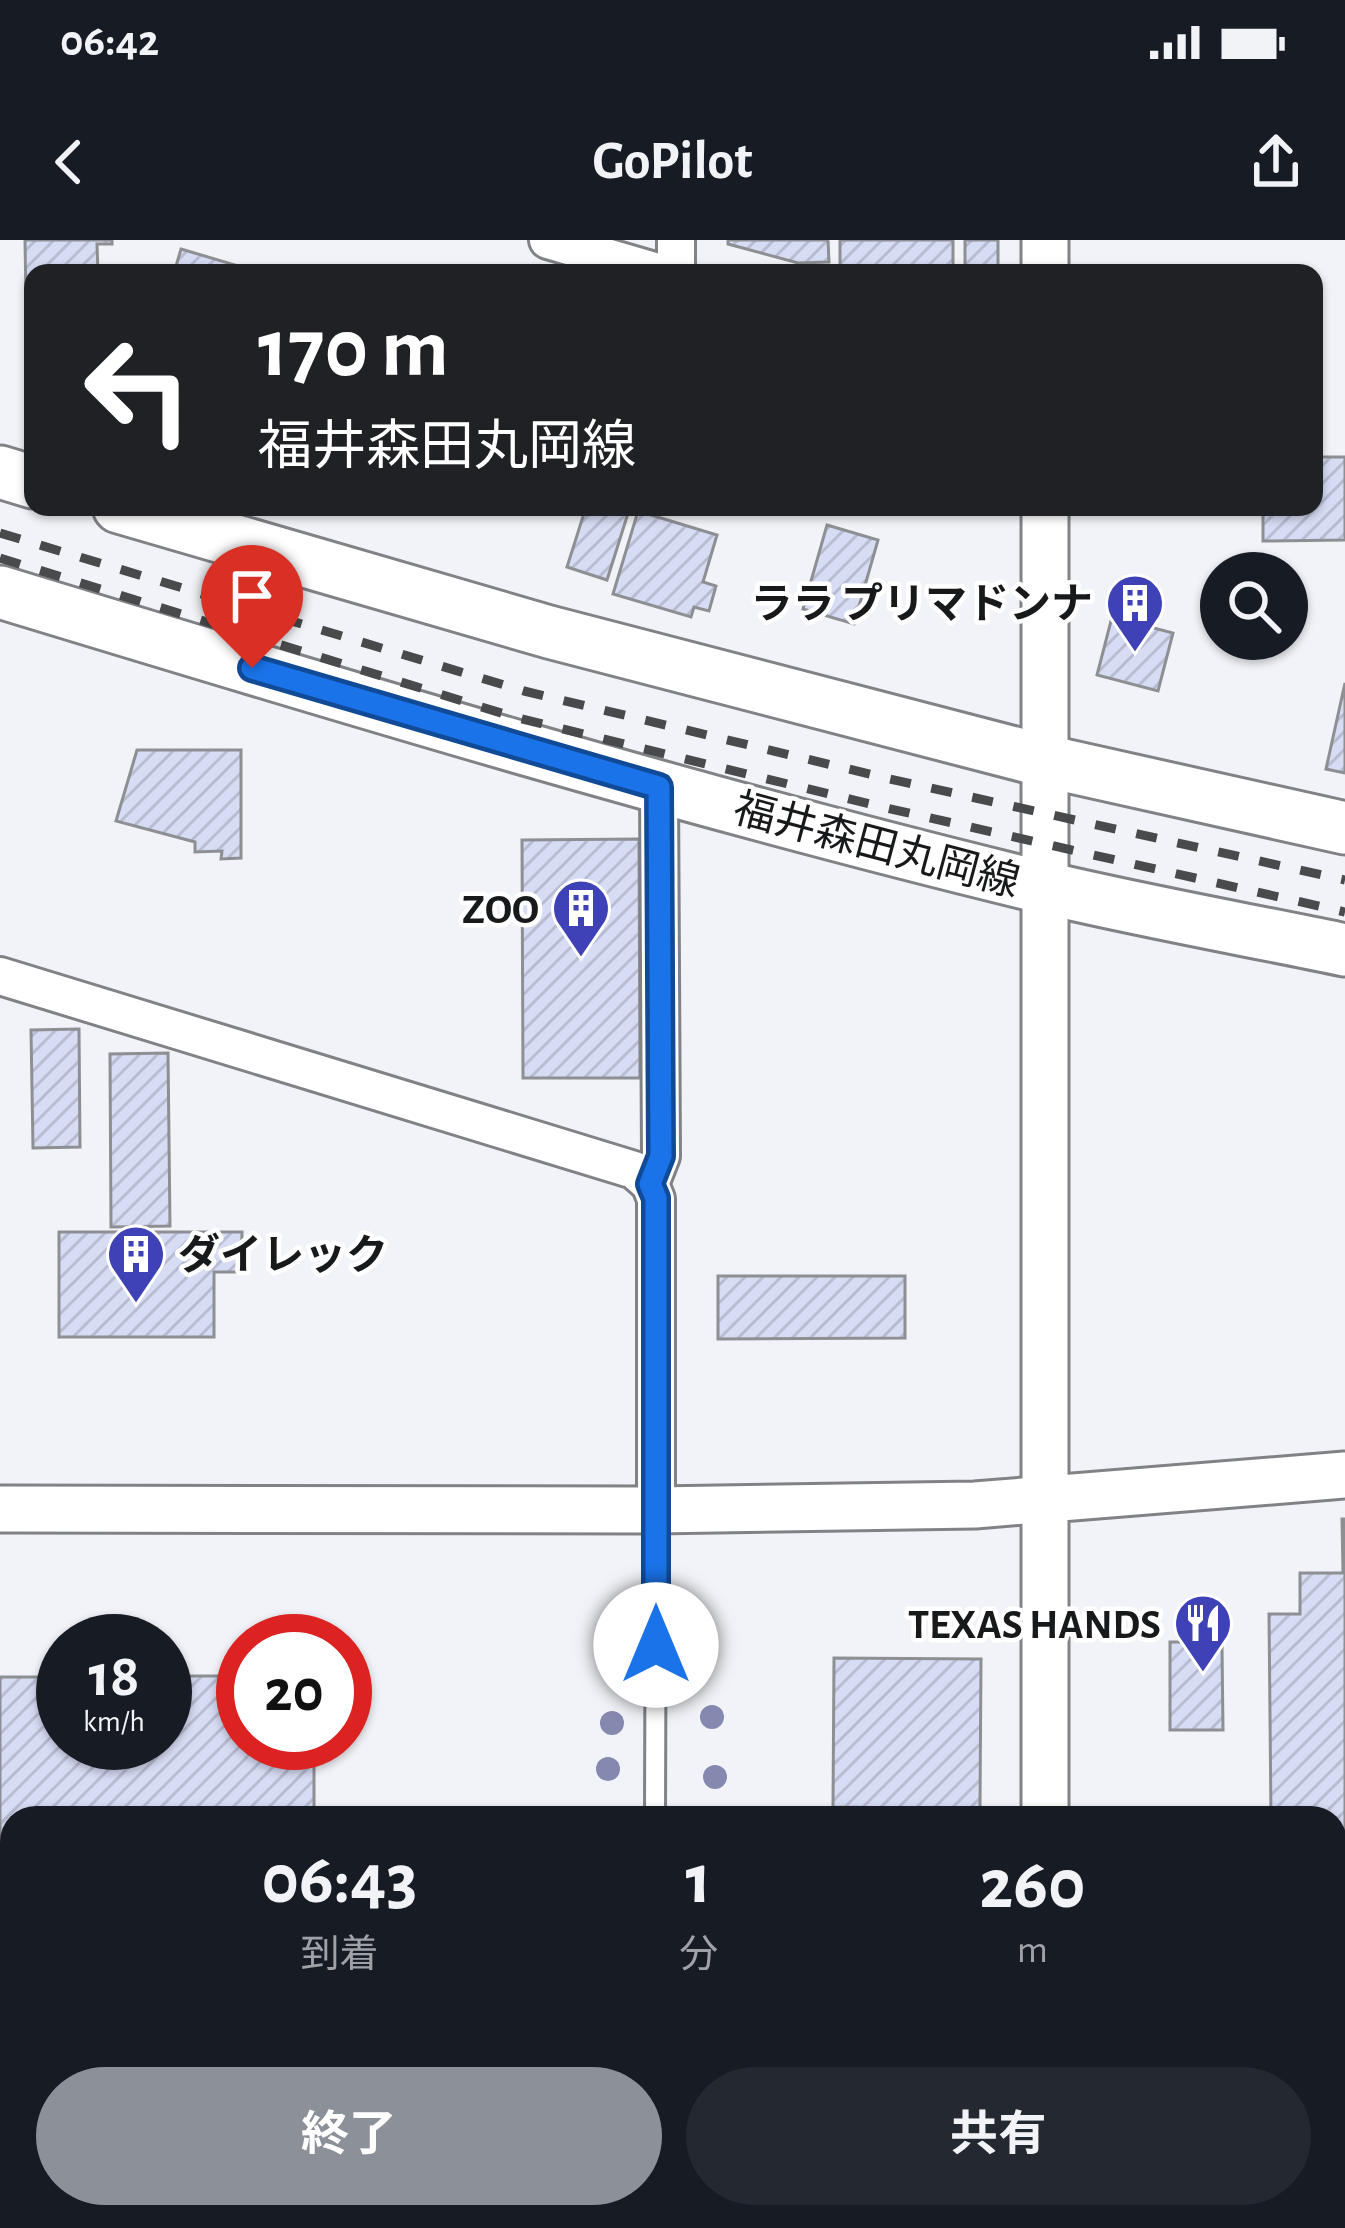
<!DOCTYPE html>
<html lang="ja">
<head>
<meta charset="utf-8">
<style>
  body { margin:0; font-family:"Alegreya Sans","Noto Sans JP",sans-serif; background:#242831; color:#f1f3f6; height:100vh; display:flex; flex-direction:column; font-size:45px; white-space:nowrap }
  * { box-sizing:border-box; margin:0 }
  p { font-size:39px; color:#9ea1a6 }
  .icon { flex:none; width:66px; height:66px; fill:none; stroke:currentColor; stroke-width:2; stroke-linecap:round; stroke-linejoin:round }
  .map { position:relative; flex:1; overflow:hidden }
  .panel { position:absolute; left:0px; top:1566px; width:1347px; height:423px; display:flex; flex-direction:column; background:#171b24; border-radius:36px 36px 0 0; box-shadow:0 3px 9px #0004 }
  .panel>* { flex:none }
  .top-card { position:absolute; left:24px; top:24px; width:1299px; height:252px; border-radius:24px; box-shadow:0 3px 9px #0004; background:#202124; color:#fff; overflow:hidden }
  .fabs { position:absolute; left:1200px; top:312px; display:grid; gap:24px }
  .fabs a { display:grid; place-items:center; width:108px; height:108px; border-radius:50%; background:#171b24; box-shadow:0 3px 9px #0004; font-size:60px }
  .speed { position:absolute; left:36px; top:1374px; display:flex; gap:24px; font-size:60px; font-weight:700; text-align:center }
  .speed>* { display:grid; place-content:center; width:156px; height:156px; border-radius:50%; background:#171b24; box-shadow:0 3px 9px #0004; line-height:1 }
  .speed small { font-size:30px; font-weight:400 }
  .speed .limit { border:18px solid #d22; background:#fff; color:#111 }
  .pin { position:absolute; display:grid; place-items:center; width:102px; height:102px; color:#fff; margin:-123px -51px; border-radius:50% 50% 50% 0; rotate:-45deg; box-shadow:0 0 12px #0007 }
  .pin .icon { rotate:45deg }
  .me { position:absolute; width:132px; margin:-66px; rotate:0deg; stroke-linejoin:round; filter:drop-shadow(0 0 9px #0008) }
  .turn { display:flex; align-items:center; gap:42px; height:252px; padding:0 36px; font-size:54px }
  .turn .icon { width:156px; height:156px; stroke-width:2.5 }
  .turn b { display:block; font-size:84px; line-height:102px }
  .eta { display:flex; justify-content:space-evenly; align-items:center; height:204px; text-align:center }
  .eta b { font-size:72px; font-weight:700; line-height:84px }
  .button { display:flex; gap:24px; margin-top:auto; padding:24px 36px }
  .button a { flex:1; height:138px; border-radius:72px; background:#8c9099; color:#fff; font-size:48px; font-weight:700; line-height:138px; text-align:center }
  .button a+a { background:#242831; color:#f1f3f6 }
  .status { display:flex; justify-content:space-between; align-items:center; height:84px; padding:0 60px; background:#171b24; direction:ltr }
  .status svg { height:33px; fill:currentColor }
  header { display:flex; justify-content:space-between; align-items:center; height:156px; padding:0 36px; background:#171b24; font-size:54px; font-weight:700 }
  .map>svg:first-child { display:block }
  .building { fill:url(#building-hatch); stroke:#8e8f93; stroke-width:3 }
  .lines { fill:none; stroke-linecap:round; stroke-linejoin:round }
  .service-casing { stroke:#818286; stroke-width:24 }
  .minor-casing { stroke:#818286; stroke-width:42 }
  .tertiary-casing { stroke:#818286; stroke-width:51 }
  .secondary-casing { stroke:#818286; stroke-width:57 }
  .service { stroke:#fff; stroke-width:18 }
  .minor { stroke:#fff; stroke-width:36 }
  .tertiary { stroke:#fff; stroke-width:45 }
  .secondary { stroke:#fff; stroke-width:51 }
  .rail { stroke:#494a4c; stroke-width:9; stroke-dasharray:21 21; stroke-linecap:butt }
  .tree { fill:#8588af }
  .route-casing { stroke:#114b97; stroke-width:30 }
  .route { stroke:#1a73e8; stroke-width:21 }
  .labels { text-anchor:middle; stroke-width:9; stroke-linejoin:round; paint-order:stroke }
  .poi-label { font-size:42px; font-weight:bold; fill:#18191a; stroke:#fff; text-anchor:end }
  .street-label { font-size:42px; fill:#18191a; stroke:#fff }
</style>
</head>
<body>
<div class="status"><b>06:42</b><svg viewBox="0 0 49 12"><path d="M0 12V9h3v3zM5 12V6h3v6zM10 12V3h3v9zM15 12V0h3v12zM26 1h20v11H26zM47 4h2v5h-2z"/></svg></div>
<header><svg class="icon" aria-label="back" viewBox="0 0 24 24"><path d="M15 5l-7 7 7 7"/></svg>GoPilot<svg class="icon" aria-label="share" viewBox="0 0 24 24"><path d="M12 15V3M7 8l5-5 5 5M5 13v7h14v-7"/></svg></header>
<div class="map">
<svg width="1345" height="1988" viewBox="0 0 1345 1988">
  <defs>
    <pattern id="building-hatch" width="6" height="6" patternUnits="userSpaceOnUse" patternTransform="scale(3)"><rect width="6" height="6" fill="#d7dcf5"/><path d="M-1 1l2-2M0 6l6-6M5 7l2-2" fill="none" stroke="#b8bcd1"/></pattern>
  </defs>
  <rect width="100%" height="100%" fill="#f2f3f8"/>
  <path class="building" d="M25,0H112V4H97L98,33H33V59H26Z
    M728,0H828L829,22L798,23L728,4Z
    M840,0H953V33H861L840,28Z
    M965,0H998V33H965Z
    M181,9L262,33H174Z
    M1314,217H1345V300L1263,301V267H1314Z
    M586,267H630L607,340L567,327Z
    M638,271L717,295L703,342L716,346L709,371L694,367L691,377L613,354Z
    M827,285L878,300L854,384L803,369Z
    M1112,377L1173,393L1158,451L1097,435Z
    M1345,443V533L1326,529Z
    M137,510H241V618L221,619L222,611L195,612V602L116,581Z
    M639,599L640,838H523L522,600Z
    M79,789L80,907L33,908L31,790Z
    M168,813L170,986L111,987L110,814Z
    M59,992H242L241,1032H214V1097H59Z
    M718,1036H905V1098L718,1099Z
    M1342,1279H1345V1690H1335V1578H1271L1269,1374H1300V1333H1343Z
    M1170,1402H1193L1194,1407H1222L1223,1490H1170Z
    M834,1418L981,1419L980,1569L833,1567Z
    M165,1436H243V1503H314V1578H12V1603H0V1437H63V1503H165Z
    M1335,1945H1345V1988H1110V1977H1335Z"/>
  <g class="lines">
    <g class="service-casing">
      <path id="service" d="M655,1578L656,1270
        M0,1633H12
        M334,1988L656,1987"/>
    </g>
    <g class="minor-casing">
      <path id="minor" d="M548,0L661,33
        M676,0V33
        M0,736L634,930L650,944L656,959V1270
        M650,944L661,916L659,547"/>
    </g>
    <g class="tertiary-casing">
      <path id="tertiary" d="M1045,33V0
        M1045,267V1578
        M0,1269L656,1270L975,1265L1345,1235
        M1046,1977V1988"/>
    </g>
    <g class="secondary-casing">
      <path id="secondary" d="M0,232L33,242
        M119,267L549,392L1045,521L1345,588
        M0,352C345,457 691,562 1042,647C1142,671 1244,689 1345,710"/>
    </g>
    <use href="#service" class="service"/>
    <use href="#minor" class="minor"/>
    <use href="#tertiary" class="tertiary"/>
    <use href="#secondary" class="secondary"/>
    <path class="rail" d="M0,293L524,451L890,539L1345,640
      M0,318L514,477L882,567L1345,672"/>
  </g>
  <g class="tree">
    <circle cx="611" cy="1427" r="12"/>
    <circle cx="712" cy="1477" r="12"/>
    <circle cx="612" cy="1483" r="12"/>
    <circle cx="608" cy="1529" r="12"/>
    <circle cx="715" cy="1537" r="12"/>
  </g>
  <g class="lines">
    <g class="route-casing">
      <path id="route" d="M252,428L659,547L661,916L650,944L656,958V1405"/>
    </g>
    <use href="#route" class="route"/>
  </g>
  <defs>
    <g id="building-pin" transform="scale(3)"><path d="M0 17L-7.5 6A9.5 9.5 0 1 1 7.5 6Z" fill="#3f42b6" stroke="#fff"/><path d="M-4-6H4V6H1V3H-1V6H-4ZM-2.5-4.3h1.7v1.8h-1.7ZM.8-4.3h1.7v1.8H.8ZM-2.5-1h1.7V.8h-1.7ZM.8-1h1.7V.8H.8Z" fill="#fff"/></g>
    <g id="restaurant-pin" transform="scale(3)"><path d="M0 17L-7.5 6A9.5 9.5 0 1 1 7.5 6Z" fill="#3f42b6" stroke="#fff"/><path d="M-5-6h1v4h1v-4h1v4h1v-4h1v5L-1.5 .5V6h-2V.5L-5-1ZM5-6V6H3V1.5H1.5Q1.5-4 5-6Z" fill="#fff"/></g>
  </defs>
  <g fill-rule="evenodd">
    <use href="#building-pin" x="1135" y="363"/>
    <use href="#building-pin" x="581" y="668"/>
    <use href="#building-pin" x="136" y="1014"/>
    <use href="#restaurant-pin" x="1203" y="1383"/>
  </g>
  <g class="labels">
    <g class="poi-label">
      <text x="1093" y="378">ララ プリマドンナ</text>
      <text x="539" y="683">ZOO</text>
      <text x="178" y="1029" text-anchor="start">ダイレック</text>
      <text x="1161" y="1398">TEXAS HANDS</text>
    </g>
    <g class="street-label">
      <text transform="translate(877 604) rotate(15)" y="15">福井森田丸岡線</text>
    </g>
  </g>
</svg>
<div class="fabs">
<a><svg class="icon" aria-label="search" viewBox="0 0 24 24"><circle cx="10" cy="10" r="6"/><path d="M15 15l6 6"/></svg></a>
</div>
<div class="speed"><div>18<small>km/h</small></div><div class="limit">20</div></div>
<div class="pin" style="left:252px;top:428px;background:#d93025"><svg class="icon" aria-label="arrive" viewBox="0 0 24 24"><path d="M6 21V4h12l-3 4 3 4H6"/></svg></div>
<svg class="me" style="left:656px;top:1405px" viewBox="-20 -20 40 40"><circle r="19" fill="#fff"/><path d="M0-13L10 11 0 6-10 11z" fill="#1a73e8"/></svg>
<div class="top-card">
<div class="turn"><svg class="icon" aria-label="left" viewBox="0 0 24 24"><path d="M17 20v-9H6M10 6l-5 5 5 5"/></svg><div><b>170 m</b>福井森田丸岡線</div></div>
</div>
<section class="panel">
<div class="eta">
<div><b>06:43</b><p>到着</p></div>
<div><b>1</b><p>分</p></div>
<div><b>260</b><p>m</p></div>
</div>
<div class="button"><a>終了</a><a>共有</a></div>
</section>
</div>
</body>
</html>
